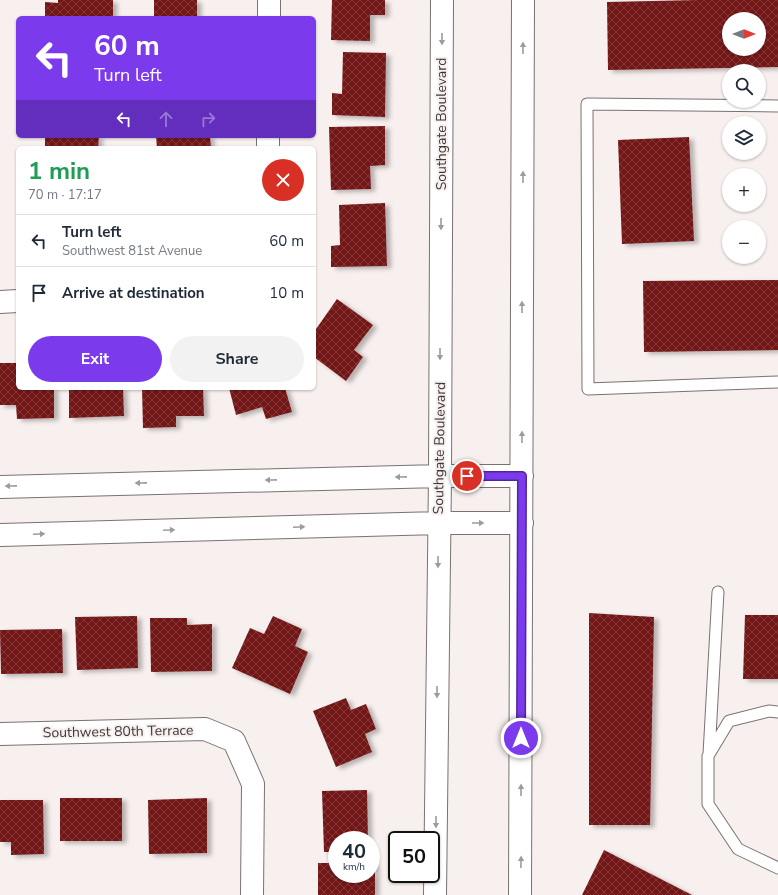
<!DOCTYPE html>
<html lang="en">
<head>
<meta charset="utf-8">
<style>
  body { margin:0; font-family:"Nunito Sans",sans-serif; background:#f2f2f3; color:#1f2937; height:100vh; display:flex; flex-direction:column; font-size:15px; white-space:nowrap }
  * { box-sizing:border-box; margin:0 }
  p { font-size:13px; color:#747a83 }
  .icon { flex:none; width:22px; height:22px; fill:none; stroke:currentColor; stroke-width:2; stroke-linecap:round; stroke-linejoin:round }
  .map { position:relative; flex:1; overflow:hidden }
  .details { position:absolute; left:16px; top:146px; width:300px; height:244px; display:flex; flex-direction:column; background:#fff; border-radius:6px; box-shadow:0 1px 3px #0004 }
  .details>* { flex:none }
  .banner { position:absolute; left:16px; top:16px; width:300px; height:122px; border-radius:6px; box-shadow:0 1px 3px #0004; background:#7c3aed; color:#fff; overflow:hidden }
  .needle { width:26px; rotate:90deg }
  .tools { position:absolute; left:722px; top:12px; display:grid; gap:8px }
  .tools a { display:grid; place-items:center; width:44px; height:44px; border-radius:50%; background:#fff; box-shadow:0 1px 3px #0004; font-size:20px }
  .speed { position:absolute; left:328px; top:831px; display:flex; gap:8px; font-size:20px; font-weight:700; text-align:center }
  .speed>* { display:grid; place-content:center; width:52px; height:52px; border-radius:50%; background:#fff; box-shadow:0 1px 3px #0004; line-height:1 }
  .speed small { font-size:10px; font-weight:400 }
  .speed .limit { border:2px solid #111; border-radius:6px; background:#fff; color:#111 }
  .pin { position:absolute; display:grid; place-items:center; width:34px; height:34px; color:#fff; margin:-17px; border:2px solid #fff; border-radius:50%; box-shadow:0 1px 4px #0007 }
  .me { position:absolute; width:44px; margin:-22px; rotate:0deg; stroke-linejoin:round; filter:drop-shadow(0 0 3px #0008) }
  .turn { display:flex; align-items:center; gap:14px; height:84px; padding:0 12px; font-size:18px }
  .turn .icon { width:52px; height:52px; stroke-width:2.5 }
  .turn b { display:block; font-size:28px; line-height:34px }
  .lanes { display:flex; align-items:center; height:38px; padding:0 12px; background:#0003; justify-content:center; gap:20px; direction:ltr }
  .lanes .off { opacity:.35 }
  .round { display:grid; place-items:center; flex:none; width:42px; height:42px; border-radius:21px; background:#f2f2f3 }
  .summary { display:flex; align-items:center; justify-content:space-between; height:68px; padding:0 12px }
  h1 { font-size:24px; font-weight:700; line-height:30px; color:#1e9e55 }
  .primary-button { display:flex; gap:8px; margin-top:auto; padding:8px 12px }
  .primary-button a { flex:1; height:46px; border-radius:24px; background:#7c3aed; color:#fff; font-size:16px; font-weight:700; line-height:46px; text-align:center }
  .primary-button a+a { background:#f2f2f3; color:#1f2937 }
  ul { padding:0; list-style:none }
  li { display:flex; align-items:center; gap:12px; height:52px; padding:0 12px; border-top:1px solid #e0e1e3 }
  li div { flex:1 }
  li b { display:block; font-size:15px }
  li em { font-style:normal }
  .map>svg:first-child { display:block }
  .building { fill:url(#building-cross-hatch); fill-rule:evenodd; filter:url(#shadow) }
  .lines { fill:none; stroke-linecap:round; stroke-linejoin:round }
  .lane-casing { stroke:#787271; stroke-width:13 }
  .street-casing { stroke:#787271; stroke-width:24 }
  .secondary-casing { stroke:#787271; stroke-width:24 }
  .lane { stroke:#fff; stroke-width:11 }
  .street { stroke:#fff; stroke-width:22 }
  .secondary { stroke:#fff; stroke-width:22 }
  .oneway { fill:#9d9c9c }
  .route-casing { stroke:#51269a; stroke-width:10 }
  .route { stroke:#7c3aed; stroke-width:7 }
  .labels { text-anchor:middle; stroke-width:4; stroke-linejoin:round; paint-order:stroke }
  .street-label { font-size:14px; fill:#3b3838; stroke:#f8f0ef }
</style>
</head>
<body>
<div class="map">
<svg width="778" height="895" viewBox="0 0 778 895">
  <defs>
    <pattern id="building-cross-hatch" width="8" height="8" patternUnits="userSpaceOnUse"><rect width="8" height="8" fill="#721619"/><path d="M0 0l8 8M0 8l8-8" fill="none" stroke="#82393b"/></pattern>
    <filter id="shadow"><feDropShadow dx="4.5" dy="2.5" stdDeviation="2" flood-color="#0004"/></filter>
  </defs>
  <rect width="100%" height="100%" fill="#f8f0ef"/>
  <path class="building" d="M58,0H113V18H45V2L58,3Z
    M154,0H197V18H154Z
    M332,0H385V15H370V41L331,40Z
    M697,0H778V67L608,70L607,2ZM729,19H759V49H729Z
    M343,52L386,53L385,117L332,115V93L342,94Z
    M385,126V165L370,166L371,189L331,190L329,127Z
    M45,136H99L98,148H45Z
    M156,136H210L211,148H157Z
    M689,137L694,241L622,244L618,140Z
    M385,203L387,266L331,267V246L340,245L339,205Z
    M778,280V350L644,352L643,281Z
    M337,299L373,325L354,350L363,357L346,381L314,357V332Z
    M0,363H18V388H54V418L17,419L16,405H0Z
    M69,388H123L124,416L69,418Z
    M142,388H203L204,416H176V427L143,428Z
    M229,388H285L292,412L266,419L262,407L236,415Z
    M589,613L654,617L650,825H589Z
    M745,615H778V679H743Z
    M137,616L138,668L77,670L75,617Z
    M273,616L302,629L295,646L308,652L290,694L232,668L250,628L264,634Z
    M150,618H187V625L212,624V671L151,672Z
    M62,629L63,673L1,674L0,630Z
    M346,698L351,710L366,704L376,729L365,734L372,752L336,767L313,711Z
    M367,790L368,840H337V852H324L322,791Z
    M60,798H122V841H60Z
    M207,798V853L149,854L148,800Z
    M0,800H43L44,854L11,855V842H0Z
    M604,850L692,895H582Z
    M318,863H337V874H371V863H375V895H318Z"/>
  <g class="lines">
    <g class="lane-casing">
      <path id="lane" d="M778,106L587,104L588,389L778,382
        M778,712L769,711L729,721L708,756V804L738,849L778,868
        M709,754L718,592"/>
    </g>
    <g class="street-casing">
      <path id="street" d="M269,18V0
        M268,148V136
        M0,302L18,301
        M0,734L205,729L234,741L253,784L252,895"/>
    </g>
    <g class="secondary-casing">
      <path id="secondary" d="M0,487L440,476H522
        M0,535L439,523H522
        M435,895L440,476L442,0
        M520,895L523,0"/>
    </g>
    <use href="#lane" class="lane"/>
    <use href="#street" class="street"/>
    <use href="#secondary" class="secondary"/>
  </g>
  <defs><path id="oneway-solid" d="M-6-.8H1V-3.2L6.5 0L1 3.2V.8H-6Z"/></defs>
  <g class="oneway">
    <use href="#oneway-solid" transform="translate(442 39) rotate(90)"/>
    <use href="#oneway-solid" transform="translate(523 48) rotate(-90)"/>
    <use href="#oneway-solid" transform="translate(523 177) rotate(-90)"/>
    <use href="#oneway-solid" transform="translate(441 224) rotate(90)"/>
    <use href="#oneway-solid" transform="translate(522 307) rotate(-90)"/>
    <use href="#oneway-solid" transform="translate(440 354) rotate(90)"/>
    <use href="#oneway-solid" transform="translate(522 437) rotate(-90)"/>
    <use href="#oneway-solid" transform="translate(401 477) rotate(179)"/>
    <use href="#oneway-solid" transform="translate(271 480) rotate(179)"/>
    <use href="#oneway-solid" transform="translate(141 483) rotate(179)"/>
    <use href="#oneway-solid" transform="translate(11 486) rotate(179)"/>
    <use href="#oneway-solid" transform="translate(478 523)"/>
    <use href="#oneway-solid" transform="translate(299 527) rotate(-2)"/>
    <use href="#oneway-solid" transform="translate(169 530) rotate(-2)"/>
    <use href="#oneway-solid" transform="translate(39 534) rotate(-2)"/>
    <use href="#oneway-solid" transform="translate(438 562) rotate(90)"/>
    <use href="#oneway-solid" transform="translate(437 692) rotate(90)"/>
    <use href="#oneway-solid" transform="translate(521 790) rotate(-90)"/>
    <use href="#oneway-solid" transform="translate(436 822) rotate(90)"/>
    <use href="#oneway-solid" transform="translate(521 862) rotate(-89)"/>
  </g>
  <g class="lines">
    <g class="route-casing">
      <path id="route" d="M467,476H522L521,738"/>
    </g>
    <use href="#route" class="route"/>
  </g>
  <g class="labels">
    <g class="street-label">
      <text transform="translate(441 124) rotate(-90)" y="5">Southgate Boulevard</text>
      <text transform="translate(439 448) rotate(-89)" y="5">Southgate Boulevard</text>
      <text transform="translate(118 731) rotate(-1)" y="5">Southwest 80th Terrace</text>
    </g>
  </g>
</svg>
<div class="tools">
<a><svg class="needle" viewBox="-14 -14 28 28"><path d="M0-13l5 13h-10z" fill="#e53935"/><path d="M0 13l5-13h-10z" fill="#747a83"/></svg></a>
<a><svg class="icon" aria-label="search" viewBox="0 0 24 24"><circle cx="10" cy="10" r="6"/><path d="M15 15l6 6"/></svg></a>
<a><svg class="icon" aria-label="layers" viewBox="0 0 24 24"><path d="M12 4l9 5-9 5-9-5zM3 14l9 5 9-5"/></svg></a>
<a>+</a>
<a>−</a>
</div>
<div class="speed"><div>40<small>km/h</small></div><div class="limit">50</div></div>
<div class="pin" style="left:467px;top:476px;background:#d93025"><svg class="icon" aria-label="arrive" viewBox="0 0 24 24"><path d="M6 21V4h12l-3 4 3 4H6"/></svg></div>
<svg class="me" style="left:521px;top:738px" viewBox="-20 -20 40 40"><circle r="17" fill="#7c3aed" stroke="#fff" stroke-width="3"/><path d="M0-11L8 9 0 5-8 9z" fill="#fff"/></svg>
<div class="banner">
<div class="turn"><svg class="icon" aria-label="left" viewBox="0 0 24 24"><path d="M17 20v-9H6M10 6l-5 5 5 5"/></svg><div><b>60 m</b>Turn left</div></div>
<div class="lanes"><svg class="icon" aria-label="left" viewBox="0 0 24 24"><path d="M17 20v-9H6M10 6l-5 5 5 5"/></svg><svg class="icon off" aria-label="ahead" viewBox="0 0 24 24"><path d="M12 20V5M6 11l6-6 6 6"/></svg><svg class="icon off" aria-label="right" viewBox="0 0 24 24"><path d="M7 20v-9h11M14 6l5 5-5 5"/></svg></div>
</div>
<section class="details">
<div class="summary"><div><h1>1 min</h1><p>70 m · 17:17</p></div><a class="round" style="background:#d93025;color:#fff"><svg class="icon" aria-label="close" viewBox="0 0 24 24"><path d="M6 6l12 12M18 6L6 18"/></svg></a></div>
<ul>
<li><svg class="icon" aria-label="left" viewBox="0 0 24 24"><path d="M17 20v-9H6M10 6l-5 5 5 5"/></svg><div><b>Turn left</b><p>Southwest 81st Avenue</p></div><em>60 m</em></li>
<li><svg class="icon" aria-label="arrive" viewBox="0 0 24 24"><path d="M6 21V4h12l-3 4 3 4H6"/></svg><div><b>Arrive at destination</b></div><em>10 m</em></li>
</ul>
<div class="primary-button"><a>Exit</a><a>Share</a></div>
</section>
</div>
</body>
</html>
